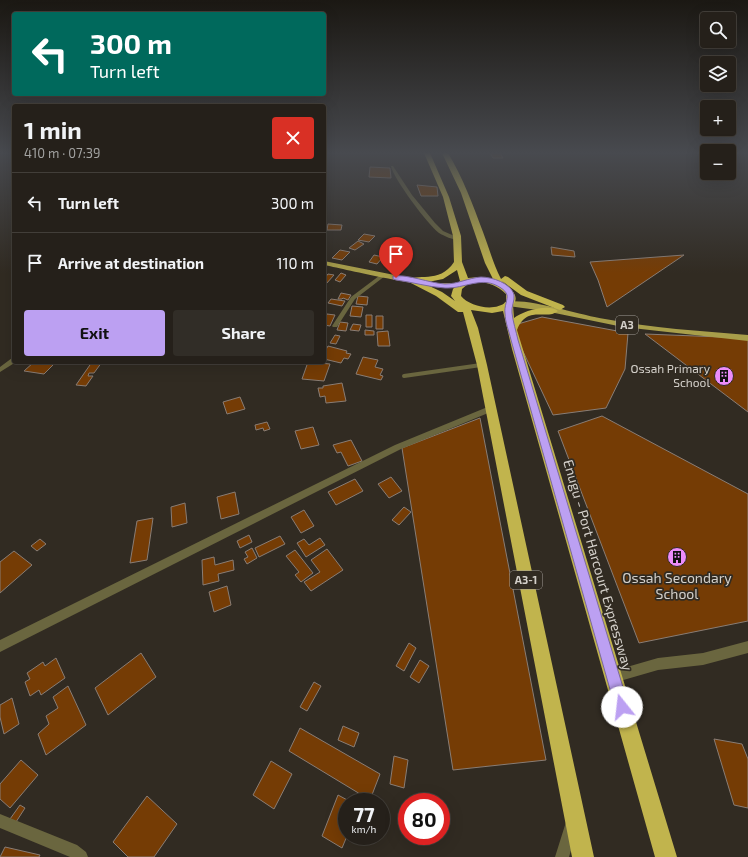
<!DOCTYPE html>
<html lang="en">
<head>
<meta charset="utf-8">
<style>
  body { margin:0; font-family:"Exo 2",sans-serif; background:#312d27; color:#f1f3f6; height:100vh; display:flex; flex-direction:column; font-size:15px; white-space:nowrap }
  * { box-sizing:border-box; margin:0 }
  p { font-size:13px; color:#a3a3a2 }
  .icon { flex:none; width:22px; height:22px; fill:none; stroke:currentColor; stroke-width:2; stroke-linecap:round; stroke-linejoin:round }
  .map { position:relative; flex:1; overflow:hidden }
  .drawer { position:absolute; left:12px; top:104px; width:314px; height:260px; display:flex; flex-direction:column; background:#25201a; border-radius:4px; box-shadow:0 4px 16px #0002,0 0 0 1px #423e39 }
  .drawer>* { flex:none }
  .banner { position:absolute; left:12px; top:12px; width:314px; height:84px; border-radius:4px; box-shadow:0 4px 16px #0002,0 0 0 1px #423e39; background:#00695c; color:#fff; overflow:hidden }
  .tools { position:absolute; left:700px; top:12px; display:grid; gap:8px }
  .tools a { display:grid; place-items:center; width:36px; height:36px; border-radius:4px; background:#25201a; box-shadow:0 4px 16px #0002,0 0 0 1px #423e39; font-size:20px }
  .speed { position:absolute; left:338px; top:793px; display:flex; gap:8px; font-size:20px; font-weight:700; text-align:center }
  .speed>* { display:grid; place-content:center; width:52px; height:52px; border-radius:50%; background:#25201a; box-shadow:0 4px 16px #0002,0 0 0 1px #423e39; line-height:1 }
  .speed small { font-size:10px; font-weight:400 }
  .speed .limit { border:6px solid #d22; background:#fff; color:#111 }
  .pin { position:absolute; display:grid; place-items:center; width:34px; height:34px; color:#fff; margin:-41px -17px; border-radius:50% 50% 50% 0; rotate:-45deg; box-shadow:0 0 4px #0007 }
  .pin .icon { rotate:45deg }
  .me { position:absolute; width:44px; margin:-22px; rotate:344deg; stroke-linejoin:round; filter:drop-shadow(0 0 3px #0008) }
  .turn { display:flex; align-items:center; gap:14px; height:84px; padding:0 12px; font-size:18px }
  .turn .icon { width:52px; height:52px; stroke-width:2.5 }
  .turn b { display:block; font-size:28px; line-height:34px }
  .round { display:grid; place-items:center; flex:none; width:42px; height:42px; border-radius:4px; background:#312d27 }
  .headline { display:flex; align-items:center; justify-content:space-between; height:68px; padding:0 12px }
  h1 { font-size:24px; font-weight:700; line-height:30px }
  .action { display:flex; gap:8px; margin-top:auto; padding:8px 12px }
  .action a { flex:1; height:46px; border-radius:4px; background:#bca0f2; color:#111; font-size:16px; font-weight:700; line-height:46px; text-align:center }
  .action a+a { background:#312d27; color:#f1f3f6 }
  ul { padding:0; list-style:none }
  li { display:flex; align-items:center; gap:12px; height:60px; padding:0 12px; border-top:1px solid #423e39 }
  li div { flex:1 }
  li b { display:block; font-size:15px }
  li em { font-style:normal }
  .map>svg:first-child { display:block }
  .building { fill:#753c05; stroke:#897d75 }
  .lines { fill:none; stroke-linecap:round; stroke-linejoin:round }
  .lane { stroke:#6a663f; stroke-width:4 }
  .street { fill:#6a663f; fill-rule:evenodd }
  .primary { fill:#a89e4a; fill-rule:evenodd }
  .highway { fill:#c1b44d; fill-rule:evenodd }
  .route { fill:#bca0f2; stroke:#7a689d }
  .labels { text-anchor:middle; stroke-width:3.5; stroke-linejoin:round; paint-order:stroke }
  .shield { fill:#312b22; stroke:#a39e98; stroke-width:1 }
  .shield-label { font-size:11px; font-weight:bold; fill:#d4d0ca }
  .poi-label { font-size:12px; fill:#d4d0ca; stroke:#312b22; text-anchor:end }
  .near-street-label { font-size:14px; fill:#d4d0ca; stroke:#312b22 }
  .near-poi-label { font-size:14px; fill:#d4d0ca; stroke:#312b22 }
</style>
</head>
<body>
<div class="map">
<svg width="748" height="857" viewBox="0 0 748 857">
  <rect width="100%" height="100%" fill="#312b22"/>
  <path class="building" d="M490,153H500L503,158H493Z
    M370,167L390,168L391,178L369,177Z
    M417,185L437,187L438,196H421Z
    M328,224L342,225L341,230H327Z
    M364,234L375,236L369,242L358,240Z
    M358,241L364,244L355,250L349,248Z
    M551,247L574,251L575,257L552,255Z
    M340,250L350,252L342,260L332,258Z
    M374,255L383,257L377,264L369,262Z
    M684,255L607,307L598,280L590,262Z
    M341,273L346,275L340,282L335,280Z
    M328,274L334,275L326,284L324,283V279Z
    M341,293L351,295L348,300L343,298L342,299H338Z
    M358,296L368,297L367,305L356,304Z
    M331,299L345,301L342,306L328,303Z
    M352,306L363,307L361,317L350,316Z
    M327,314L335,315L330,326L324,325V320Z
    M366,315H372V327H366Z
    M376,316H383V329H376Z
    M542,317L628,333L625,369L606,408L553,415L511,326Z
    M340,322L348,323L346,331L337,330Z
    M353,324L361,325L359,331L350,330Z
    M365,330L374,331V335H365Z
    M388,331L390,346H378L377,332Z
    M645,334L746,338L748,340V412Z
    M335,335L340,336L336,344L330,343Z
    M328,346L347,351L346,353L351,354L348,359L344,358L341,363L324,359V353Z
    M363,357L378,360L375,367L383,369L380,375L383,376L381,380L356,374Z
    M34,362H56L44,374L24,371Z
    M92,362H102L94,373H89L88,376H93L86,386L76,385Z
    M308,362L330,364L324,381L302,379Z
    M342,383L346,401L326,403L325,396L320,397L318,388H323V386Z
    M240,397L245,409L227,414L223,402Z
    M602,416L748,494V621L639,643L558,431Z
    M480,418L546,760L453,770L402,448Z
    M267,422L270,429L264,431L263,428L256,430L255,425Z
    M313,427L319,445L301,449L295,431Z
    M351,440L362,461L348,466L341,452L337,453L333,445Z
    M391,477L402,491L389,498L378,484Z
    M355,479L363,491L336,505L328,492Z
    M235,492L239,514L221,519L217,497Z
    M185,503L187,523L172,527L171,507Z
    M404,507L411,512L399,525L392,520Z
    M304,510L314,526L301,533L291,517Z
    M153,518L147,560L130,563L137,521Z
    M249,535L252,542L240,548L237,541Z
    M280,536L285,544L259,557L255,548Z
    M320,538L325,545L306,557L297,543L304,539L309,545Z
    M40,539L46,544L37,551L31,546Z
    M252,548L257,558L247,564L244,559L248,557L245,552Z
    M327,549L343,570L311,591L304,582L320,572L311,560Z
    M295,550L313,573L301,582L295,575L299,572L286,556Z
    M14,551L32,565L0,593V562Z
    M214,557L215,565L233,560L234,570L218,574L219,581L203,585L202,560Z
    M227,586L231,605L214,612L209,592Z
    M409,643L416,648L404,671L396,666Z
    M141,653L156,677L108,715L95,688Z
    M56,658L65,678L41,695L39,690L30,696L25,682L30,679L27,673L43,662L45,666Z
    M420,660L429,666L419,683L410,677Z
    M314,682L321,686L307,711L300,707Z
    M68,686L86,725L46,755L38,734L49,724L46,716L58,708L53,697Z
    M12,698L19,724L4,734L0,717V705Z
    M343,726L359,733L354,747L338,740Z
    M300,728L380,774L370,800L289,751Z
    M714,739L742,744L748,759V808L734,805Z
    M394,756L408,760L404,788L390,784Z
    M21,760L38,775L10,808L0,799V784Z
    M271,761L292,774L274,809L253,795Z
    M338,795L351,802H347V836L342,848L322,836Z
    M147,796L177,824L154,857H128L113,842Z
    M20,805L25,808L16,822L10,819Z
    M5,847L40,855L39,857H0Z"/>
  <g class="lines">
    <path class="lane" d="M404,376L481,365"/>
    <path class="street" d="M391,166H393L412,195L435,223L443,231L459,238V240C453,240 444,236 439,233C428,225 393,178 391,166Z
      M383,273L386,275L385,276L355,299L337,327H333L332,326L351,297Z
      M12,358H14V362H16L0,372V367Z
      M490,406L493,407L494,409L493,411L401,449L0,652V640L395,445Z
      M748,641V653L703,665L658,670L613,683L609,681L607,677L609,673L613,671L658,658L703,653Z
      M0,814L77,845L86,852L88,857H70L0,828Z
      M571,820L576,822L578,827L569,857H555L566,822Z"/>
    <path class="primary" d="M324,261L435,283H459L463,285C451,295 345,269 324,265Z
      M505,302C527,297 580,315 605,319C652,328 700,331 748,335V341L623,327L545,311L508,306L504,304Z"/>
    <path class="highway" d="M424,153H430L449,197L461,236L462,262L468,278L480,277L493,279L485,263L461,193L442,153H448C463,178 473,205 483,232C489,248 493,263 501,279L505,276L508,277L527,291L563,305L565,307L560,310L557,309L521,295L502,281C509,288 521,295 513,305L514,318C522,311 549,303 558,311C547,321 527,304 517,330L677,857H655L512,349L503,311L492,313L471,310L478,328L487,365L594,857H572L477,365L463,312H458L436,296L407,281C416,272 439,285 454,262L453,236L443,197ZM457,270L460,281L453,289L451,296L455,301L442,292L423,283L443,279ZM469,283C482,280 496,284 506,294V302C495,312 470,307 461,296L462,289Z"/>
  </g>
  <linearGradient id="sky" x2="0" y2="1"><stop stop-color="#1b1813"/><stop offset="0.56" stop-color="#484a4f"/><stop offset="1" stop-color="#484a4f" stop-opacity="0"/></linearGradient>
  <rect width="748" height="273" fill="url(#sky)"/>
  <path class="route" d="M393,276C408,274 429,283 445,284C458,284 468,278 481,277C492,277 511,283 514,295C515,300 511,307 512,313C513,322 516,331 518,340L629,707L627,712L622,714L617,712L615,707L511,340C509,331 505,322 505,313C504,307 508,299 507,295C506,292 504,290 501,288C482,275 465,289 445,288C428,287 412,282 396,280L393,279Z"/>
  <defs>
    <g id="building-disc" transform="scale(1)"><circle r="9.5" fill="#ec8cfa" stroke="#312b22"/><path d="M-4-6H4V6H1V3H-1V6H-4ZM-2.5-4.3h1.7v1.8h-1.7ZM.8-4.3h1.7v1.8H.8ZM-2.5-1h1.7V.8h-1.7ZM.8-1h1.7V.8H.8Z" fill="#111"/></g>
  </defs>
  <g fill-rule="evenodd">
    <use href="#building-disc" x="724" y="376"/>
    <use href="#building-disc" x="677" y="557"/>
  </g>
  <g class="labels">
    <g class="shield">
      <rect x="616" y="316" width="22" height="18" rx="3"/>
      <rect x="510" y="571" width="32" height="18" rx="3"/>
    </g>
    <g class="shield-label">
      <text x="627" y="329">A3</text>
      <text x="526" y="584">A3-1</text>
    </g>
    <g class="poi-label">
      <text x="710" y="373">Ossah Primary<tspan x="710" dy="14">School</tspan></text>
    </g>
    <g class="near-street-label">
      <text transform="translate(598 565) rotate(74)" y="5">Enugu - Port Harcourt Expressway</text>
    </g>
    <g class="near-poi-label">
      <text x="677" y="583">Ossah Secondary<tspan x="677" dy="16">School</tspan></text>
    </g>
  </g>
</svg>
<div class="tools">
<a><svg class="icon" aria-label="search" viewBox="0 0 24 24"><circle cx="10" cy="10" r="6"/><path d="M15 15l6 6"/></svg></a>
<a><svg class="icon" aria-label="layers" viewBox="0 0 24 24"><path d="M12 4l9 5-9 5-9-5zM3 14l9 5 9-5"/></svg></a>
<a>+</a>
<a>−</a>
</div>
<div class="speed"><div>77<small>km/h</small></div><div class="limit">80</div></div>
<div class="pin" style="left:396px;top:278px;background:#d93025"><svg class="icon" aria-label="arrive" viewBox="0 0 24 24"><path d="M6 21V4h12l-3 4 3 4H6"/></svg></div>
<svg class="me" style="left:622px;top:707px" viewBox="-20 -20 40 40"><circle r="19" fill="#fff"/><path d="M0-13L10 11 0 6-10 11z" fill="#bca0f2"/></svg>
<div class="banner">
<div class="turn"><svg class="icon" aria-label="left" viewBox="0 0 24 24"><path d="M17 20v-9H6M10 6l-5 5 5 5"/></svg><div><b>300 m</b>Turn left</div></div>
</div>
<section class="drawer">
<div class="headline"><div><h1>1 min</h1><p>410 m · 07:39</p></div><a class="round" style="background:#d93025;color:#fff"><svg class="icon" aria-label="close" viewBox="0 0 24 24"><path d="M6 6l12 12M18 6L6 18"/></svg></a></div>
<ul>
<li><svg class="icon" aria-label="left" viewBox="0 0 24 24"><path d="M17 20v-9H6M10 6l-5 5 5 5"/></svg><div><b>Turn left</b></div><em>300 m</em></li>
<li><svg class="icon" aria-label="arrive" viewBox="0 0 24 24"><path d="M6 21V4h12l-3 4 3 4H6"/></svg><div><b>Arrive at destination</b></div><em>110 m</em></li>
</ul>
<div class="action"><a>Exit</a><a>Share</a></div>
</section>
</div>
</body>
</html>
